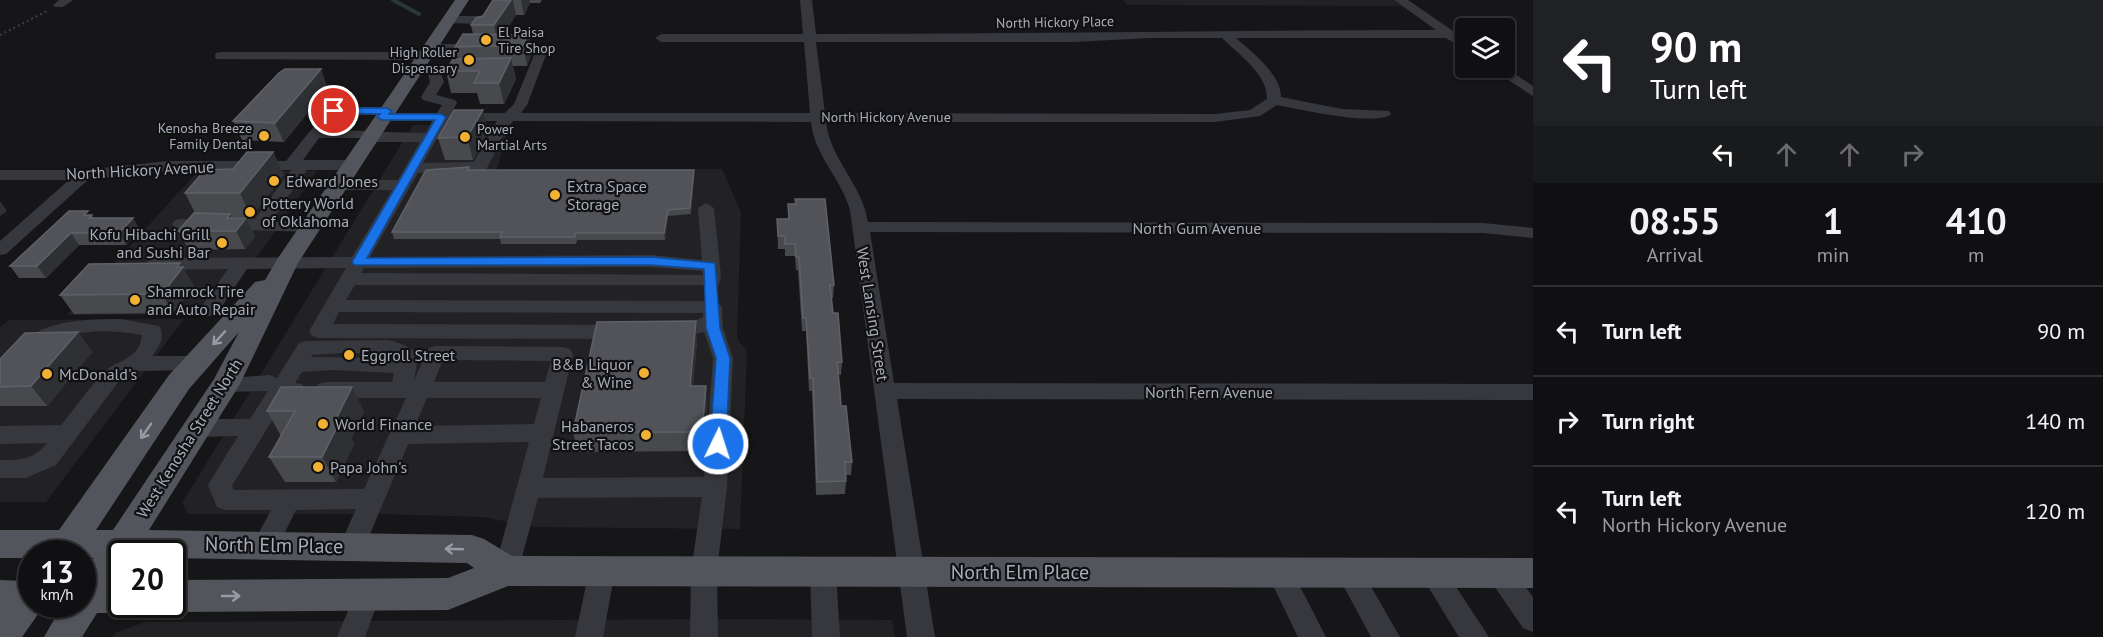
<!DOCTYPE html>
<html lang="en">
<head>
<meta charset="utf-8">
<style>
  body { margin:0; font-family:"PT Sans",sans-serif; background:#19191b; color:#f1f3f6; height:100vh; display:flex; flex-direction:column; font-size:22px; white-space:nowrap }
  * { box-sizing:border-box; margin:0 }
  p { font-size:20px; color:#9c9d9f }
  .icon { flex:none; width:33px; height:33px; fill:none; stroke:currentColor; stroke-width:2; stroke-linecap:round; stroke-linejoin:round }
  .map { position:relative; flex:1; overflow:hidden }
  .sheet { display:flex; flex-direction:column; background:#101012; width:570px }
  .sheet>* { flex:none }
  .hud { background:#202124; color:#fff; overflow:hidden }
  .buttons { position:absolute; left:1455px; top:18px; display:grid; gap:12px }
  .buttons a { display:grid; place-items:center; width:60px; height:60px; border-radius:6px; background:#101012; box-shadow:0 2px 4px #0004,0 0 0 2px #303032; font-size:30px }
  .speed { position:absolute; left:18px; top:540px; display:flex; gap:12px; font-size:30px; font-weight:700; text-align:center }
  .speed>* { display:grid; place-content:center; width:78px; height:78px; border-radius:50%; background:#101012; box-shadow:0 2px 4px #0004,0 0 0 2px #303032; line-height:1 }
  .speed small { font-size:15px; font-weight:400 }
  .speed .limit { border:3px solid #111; border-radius:9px; background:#fff; color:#111 }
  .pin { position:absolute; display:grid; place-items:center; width:51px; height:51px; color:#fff; margin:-26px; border:3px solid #fff; border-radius:50%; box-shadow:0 2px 6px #0007 }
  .me { position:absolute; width:66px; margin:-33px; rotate:4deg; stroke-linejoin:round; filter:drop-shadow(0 0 4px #0008) }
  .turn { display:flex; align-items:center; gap:21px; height:126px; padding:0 18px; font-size:27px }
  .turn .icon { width:78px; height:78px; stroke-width:2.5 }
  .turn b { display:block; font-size:42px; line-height:51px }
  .lanes { display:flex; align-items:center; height:57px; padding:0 18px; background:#0003; justify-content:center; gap:30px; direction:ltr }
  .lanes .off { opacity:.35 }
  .eta { display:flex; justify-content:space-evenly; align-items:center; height:102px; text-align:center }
  .eta b { font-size:36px; font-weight:700; line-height:42px }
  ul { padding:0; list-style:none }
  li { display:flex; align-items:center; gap:18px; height:90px; padding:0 18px; border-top:2px solid #303032 }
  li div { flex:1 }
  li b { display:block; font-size:22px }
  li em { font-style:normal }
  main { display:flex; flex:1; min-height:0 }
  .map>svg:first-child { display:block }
  .built { fill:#222225 }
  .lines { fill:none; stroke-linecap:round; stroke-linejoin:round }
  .stream { stroke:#2c353c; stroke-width:4 }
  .path { stroke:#3d3f44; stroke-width:2; stroke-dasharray:2 3; stroke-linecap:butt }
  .minor { fill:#37383d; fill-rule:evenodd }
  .major { fill:#53555c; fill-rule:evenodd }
  .wall { fill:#47494d }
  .shaded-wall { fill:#2f3033 }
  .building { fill:#525359; stroke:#5f6168; stroke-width:1.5 }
  .oneway { stroke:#979ba6 }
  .route { fill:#1a73e8; stroke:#114b97; stroke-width:1.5 }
  .poi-dot { fill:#f2b134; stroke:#111113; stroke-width:2 }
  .labels { text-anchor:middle; stroke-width:4.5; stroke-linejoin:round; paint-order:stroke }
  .far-street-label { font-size:14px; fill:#a8adb8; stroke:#111113 }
  .far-poi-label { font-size:14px; fill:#a8adb8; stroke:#111113; text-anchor:start }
  .street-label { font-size:16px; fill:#a8adb8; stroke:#111113 }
  .poi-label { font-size:16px; fill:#a8adb8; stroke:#111113; text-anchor:start }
  .near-street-label { font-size:20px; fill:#a8adb8; stroke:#111113 }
</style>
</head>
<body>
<main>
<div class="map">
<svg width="1533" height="637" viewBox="0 0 1533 637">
  <rect width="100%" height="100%" fill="#161618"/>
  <path class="built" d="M1123,0H1393L1401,6L1127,5Z
    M510,124L497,169H722L741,212L737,339L747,351L740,529L534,527L483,517L380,514H188L182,503L413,125Z
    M198,171H317L262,250L211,314L67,315Z
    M184,319L46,502H0V327L9,320Z
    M729,619L892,620L895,637H111L117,632L145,622Z"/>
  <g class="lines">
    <path class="stream" d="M393,0L419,14"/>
    <path class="path" d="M0,35L47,11"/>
    <path class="minor" d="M59,0H73L63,7H55L53,5Z
      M800,0H812L816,34C1022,34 1229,30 1436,30L1394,0H1408L1466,40V50L1446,38H1236C1252,52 1281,74 1281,97L1342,109L1389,111L1391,114C1378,127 1297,109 1277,105L1260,116L1215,122H826C830,159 862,184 868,222L1483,223L1533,228V238L1483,233L870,232L894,383L1533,384V400L897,399L935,637H907L850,210C841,178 814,155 811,122L513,121L506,130L486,170L418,173L370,257L651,255L702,260L698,208L706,203L714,208L721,276L719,285H355L346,300L712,301L719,303L722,307L723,328L733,358L727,487L717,571L718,637H690L691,571L702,497L538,498L516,579L507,583L498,579L494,571L529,442L408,444L362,553L353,556L344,553L340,545L356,509L296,510L275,552L266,555L257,552L253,544L271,510H226L217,507L208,485L238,436L198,437L190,434L187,428L190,422L198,419H250L268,391L226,392L219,389L215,384L219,379L269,375L277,378L299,343L306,341L389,340C401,344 412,346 418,357L414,380L429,348L436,346L563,347L570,349L573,354L543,478L704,477L713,358L704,332L669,339L662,337L659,332L662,327L690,323L703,317V313L339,312L333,324L622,325L629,327L632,332L629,337L622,339L319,338L312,336L309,331L346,268L247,269L216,315L209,316L202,315L199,310L228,269L155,270L149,268L146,264L149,260L155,258L352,257L392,190H338L330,185L338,180H398L420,142H369L362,138H319L303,160H351L359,165L351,170H307L272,220L315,224L318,228L315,232L175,228L172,224L175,220L181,219H255L291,170L168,171L89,179L6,254L0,255V241L69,180H0V170H84L168,161H286L318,121L323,120L330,124L326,130C361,130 391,133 426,133L432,121H382L377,120L376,115H334L327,111L334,107H387L392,108L393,113H437L442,105L423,100L421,97L430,82L428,74L435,70L440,71L444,82L436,95L455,100L457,103L451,113H505L514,104L534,55L540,51L546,55L527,105L521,113H810L804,42H661L655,38L661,34H803ZM1150,38H1222C1238,54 1268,74 1267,99L1250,110L1215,114L825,113L816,42H1073ZM447,121H497L474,162L423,163ZM651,267L702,271L703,275L361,273L364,268ZM342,353L387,354L398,358L311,357L312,355ZM443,360L551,361L545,382H434ZM332,370L394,373L392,382H326L318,384L315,390L318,396L326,398H406L364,489L234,490L232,486L287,396L294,398L302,396L305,390L302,384L295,383L302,372ZM427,398H541L534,424L415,426Z
      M449,16H484L490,20L484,24L445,23L443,20Z
      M429,44H481L487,48L481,52L425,51L423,48L425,45Z
      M221,52H424L430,56L424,60L216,59L215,56L216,53Z
      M1504,67L1533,86V96L1490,68Z
      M121,319L159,326C166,337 159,347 152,356H197L204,358L207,363L204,368L197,370L139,371L119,381L56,465L26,478H0V460C20,460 34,460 47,443L0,444V426L61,425C75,408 88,389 103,373C117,359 139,361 142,335C106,328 61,329 32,353C22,361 13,376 0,379V359C36,322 72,319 121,319Z
      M602,559L611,563L615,571L603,637H575L589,571L593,563Z
      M823,560L832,564L836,572L840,637H812L810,572L814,564Z
      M1349,560L1358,564L1400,637H1371L1336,572L1340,564Z
      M1432,560L1441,564L1489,637H1459L1419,572L1423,564Z
      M1499,560L1508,564L1533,597V632L1523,628L1490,580L1486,572L1490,564Z
      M1280,561L1289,565L1326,637H1298L1267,573L1271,565Z
      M367,584L376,587L380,596L365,637H337L358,587Z"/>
    <path class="major" d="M455,0H469L298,263L240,384L149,530L472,535L484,539L512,556L1533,558V588L508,586L448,610L172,612L160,607L158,604H172V580L448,578L474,568L467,563L172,558V554H122V574L117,581H122V604H136L134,608L122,613H97L82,637H44L63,604H82V575L94,558H82V554H32V558H0V530H59L169,375L255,282L265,280L278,258ZM239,332L214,379L113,530H96L189,389Z
      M32,577V604H46L44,608L41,610L22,637H0V580L22,581Z"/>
  </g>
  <path class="wall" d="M493,0H542L540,3H530L524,15H516L503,35H522L528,33L532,53L527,66H513L516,79L504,104H480L477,93H451L446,71L458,59L455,47L473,34L471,25L483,16Z
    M328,88L284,142L242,140L233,121Z
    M488,132L473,160H445L438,138Z
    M273,152L284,175L251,217H231L232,218H246L255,236L245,249L189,250L178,231L195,213L185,193L233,169Z
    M469,167L470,170L694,176L691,214L668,216L665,240H577L576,244H501L500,239H394L392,232Z
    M795,199L834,285L833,298H831L833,313L842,362L841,375H838L841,406L852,462L851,475H846V481L845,494L816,495L812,391H809L806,331H802L798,270H796L795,256H785V249H778L777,219H788V204H795Z
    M91,215L94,218L140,230L126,245H79L46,278H19L10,266Z
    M180,263L194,286L173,313L74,314L60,295Z
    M78,332L92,352L47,406H0V359Z
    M697,341L693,386L707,405L704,451L578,452L573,432Z
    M267,411H364L351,439L354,444L336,482H285L269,457L281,436Z"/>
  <path class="shaded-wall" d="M511,0H513L516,15L498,42L494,25Z
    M521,0H530V3L524,15Z
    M528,33L532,53L527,66L523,45Z
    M511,58L516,79L504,104L499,83Z
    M321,69L328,88L284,142L275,123Z
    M483,110L488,132L473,160L467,137Z
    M273,152L284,175L251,217L240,193Z
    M694,170V176L691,214L690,208Z
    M0,201L7,211L0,216Z
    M668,210V216L665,240L664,233Z
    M230,214L237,228L246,218L255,236L245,249L236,231L227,218Z
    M133,218L140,230L126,245L119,233Z
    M71,233L79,245L46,278L37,266Z
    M180,263L194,286L173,313L162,294Z
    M696,321L697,341L691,406L690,386Z
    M78,332L92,352L47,406L31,386Z
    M706,386L707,405L704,451L702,432Z
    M352,387L364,411L351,439L354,444L336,482L322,457L336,419Z"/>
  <path class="building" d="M493,0H511L494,25H471L476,18L483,16Z
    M528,33L523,45L455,47L463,34L522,35Z
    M511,58L499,83H474L480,71H446L453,59Z
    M285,69H321L275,123L233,121L279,73Z
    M454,110H483L467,137L438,138Z
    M247,152H273L240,193H185L205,170L233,169Z
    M469,167L468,170H694L690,208L668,210L664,233H576L575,237H500L502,232H392L426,170Z
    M795,199H825L834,285H830L833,313H838L842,362H837L840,392L841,406H846L852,462H845L846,481L817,482L813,378H810L806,318H803L799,257H796L795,244H785V236H778L777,219H789L788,204H796Z
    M69,211H88L84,215H92L89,218H133L119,233H71L37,266H10Z
    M194,213L230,214L227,218H246L236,231H178Z
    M180,263L177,267H183L162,294L60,295L89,264Z
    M696,321L690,386H706L702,432H573L597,322Z
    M78,332L31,386L0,387V359L25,333Z
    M281,387H352L336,419H341L322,457H269L295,411H267Z"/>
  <defs><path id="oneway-shaft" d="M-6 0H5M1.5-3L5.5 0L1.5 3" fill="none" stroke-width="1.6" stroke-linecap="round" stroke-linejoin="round" transform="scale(1.5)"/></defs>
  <g class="oneway">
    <use href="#oneway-shaft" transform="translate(219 338) rotate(132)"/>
    <use href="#oneway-shaft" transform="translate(146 431) rotate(125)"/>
    <use href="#oneway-shaft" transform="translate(454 549) rotate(-178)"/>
    <use href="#oneway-shaft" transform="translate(231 596)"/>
  </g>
  <path class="route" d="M334,108H387L392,111L389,114H441L446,117L367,258L651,257L715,263L720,328L730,358L726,444L723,448L718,450L712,448L710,444L716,358L706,328L704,269L651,265H354L352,262L435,120H382L377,117L380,114L330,113L329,111Z"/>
  <g class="poi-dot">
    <circle cx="486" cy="40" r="6"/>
    <circle cx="469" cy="60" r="6"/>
    <circle cx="264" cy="136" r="6"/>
    <circle cx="465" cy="137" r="6"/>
    <circle cx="274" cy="181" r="6"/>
    <circle cx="555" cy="195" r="6"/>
    <circle cx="250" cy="212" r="6"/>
    <circle cx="222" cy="243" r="6"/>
    <circle cx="135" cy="300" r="6"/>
    <circle cx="349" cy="355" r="6"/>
    <circle cx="644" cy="373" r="6"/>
    <circle cx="47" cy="374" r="6"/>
    <circle cx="323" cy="424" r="6"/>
    <circle cx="646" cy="435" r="6"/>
    <circle cx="318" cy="467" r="6"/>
  </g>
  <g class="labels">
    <g class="far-street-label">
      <text transform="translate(1055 22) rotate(-1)" y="5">North Hickory Place</text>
      <text x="886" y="122">North Hickory Avenue</text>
    </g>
    <g class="far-poi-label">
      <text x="498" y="37">El Paisa<tspan x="498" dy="16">Tire Shop</tspan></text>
      <text x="457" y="57" text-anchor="end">High Roller<tspan x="457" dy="16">Dispensary</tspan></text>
      <text x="252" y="133" text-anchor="end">Kenosha Breeze<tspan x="252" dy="16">Family Dental</tspan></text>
      <text x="477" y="134">Power<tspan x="477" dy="16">Martial Arts</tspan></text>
    </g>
    <g class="street-label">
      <text transform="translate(140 170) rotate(-3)" y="6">North Hickory Avenue</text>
      <text x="1197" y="234">North Gum Avenue</text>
      <text transform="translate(873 314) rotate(81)" y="6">West Lansing Street</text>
      <text x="1209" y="398">North Fern Avenue</text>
      <text transform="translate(189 438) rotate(-58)" y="6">West Kenosha Street North</text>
    </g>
    <g class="poi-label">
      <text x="286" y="187">Edward Jones</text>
      <text x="567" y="192">Extra Space<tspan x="567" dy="18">Storage</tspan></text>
      <text x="262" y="209">Pottery World<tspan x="262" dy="18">of Oklahoma</tspan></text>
      <text x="210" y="240" text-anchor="end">Kofu Hibachi Grill<tspan x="210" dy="18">and Sushi Bar</tspan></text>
      <text x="147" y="297">Shamrock Tire<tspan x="147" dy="18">and Auto Repair</tspan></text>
      <text x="361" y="361">Eggroll Street</text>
      <text x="632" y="370" text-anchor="end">B&amp;B Liquor<tspan x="632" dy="18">&amp; Wine</tspan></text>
      <text x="59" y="380">McDonald's</text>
      <text x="335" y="430">World Finance</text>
      <text x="634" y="432" text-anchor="end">Habaneros<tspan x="634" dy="18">Street Tacos</tspan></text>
      <text x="330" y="473">Papa John's</text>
    </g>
    <g class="near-street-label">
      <text transform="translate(274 545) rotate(1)" y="7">North Elm Place</text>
      <text x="1020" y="579">North Elm Place</text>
    </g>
  </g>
</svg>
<div class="buttons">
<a><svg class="icon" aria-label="layers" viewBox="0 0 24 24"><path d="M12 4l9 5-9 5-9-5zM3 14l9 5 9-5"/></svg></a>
</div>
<div class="speed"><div>13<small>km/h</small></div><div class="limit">20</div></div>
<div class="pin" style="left:334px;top:111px;background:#d93025"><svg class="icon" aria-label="arrive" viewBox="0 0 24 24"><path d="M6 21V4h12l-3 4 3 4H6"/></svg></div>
<svg class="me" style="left:718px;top:444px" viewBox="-20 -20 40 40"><circle r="17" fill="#1a73e8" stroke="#fff" stroke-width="3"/><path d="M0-11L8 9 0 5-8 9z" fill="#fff"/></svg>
</div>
<section class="sheet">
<div class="hud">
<div class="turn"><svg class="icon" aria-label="left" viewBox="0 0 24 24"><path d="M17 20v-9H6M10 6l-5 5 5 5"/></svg><div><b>90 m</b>Turn left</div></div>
<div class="lanes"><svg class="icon" aria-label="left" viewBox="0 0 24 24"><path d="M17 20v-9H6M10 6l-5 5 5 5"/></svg><svg class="icon off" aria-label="ahead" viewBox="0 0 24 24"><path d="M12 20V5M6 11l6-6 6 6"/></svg><svg class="icon off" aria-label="ahead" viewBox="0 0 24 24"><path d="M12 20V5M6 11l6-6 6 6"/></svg><svg class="icon off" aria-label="right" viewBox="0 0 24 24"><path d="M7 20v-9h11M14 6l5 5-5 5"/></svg></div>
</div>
<div class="eta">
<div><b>08:55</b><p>Arrival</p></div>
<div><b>1</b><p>min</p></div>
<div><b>410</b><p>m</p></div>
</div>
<ul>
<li><svg class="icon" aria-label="left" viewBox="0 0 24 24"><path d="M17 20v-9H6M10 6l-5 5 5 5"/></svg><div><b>Turn left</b></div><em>90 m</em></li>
<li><svg class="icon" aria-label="right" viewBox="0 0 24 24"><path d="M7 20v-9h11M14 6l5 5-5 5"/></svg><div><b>Turn right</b></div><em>140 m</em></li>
<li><svg class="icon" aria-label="left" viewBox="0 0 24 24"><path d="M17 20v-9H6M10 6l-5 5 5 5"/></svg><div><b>Turn left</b><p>North Hickory Avenue</p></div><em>120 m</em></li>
</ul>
</section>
</main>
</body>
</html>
